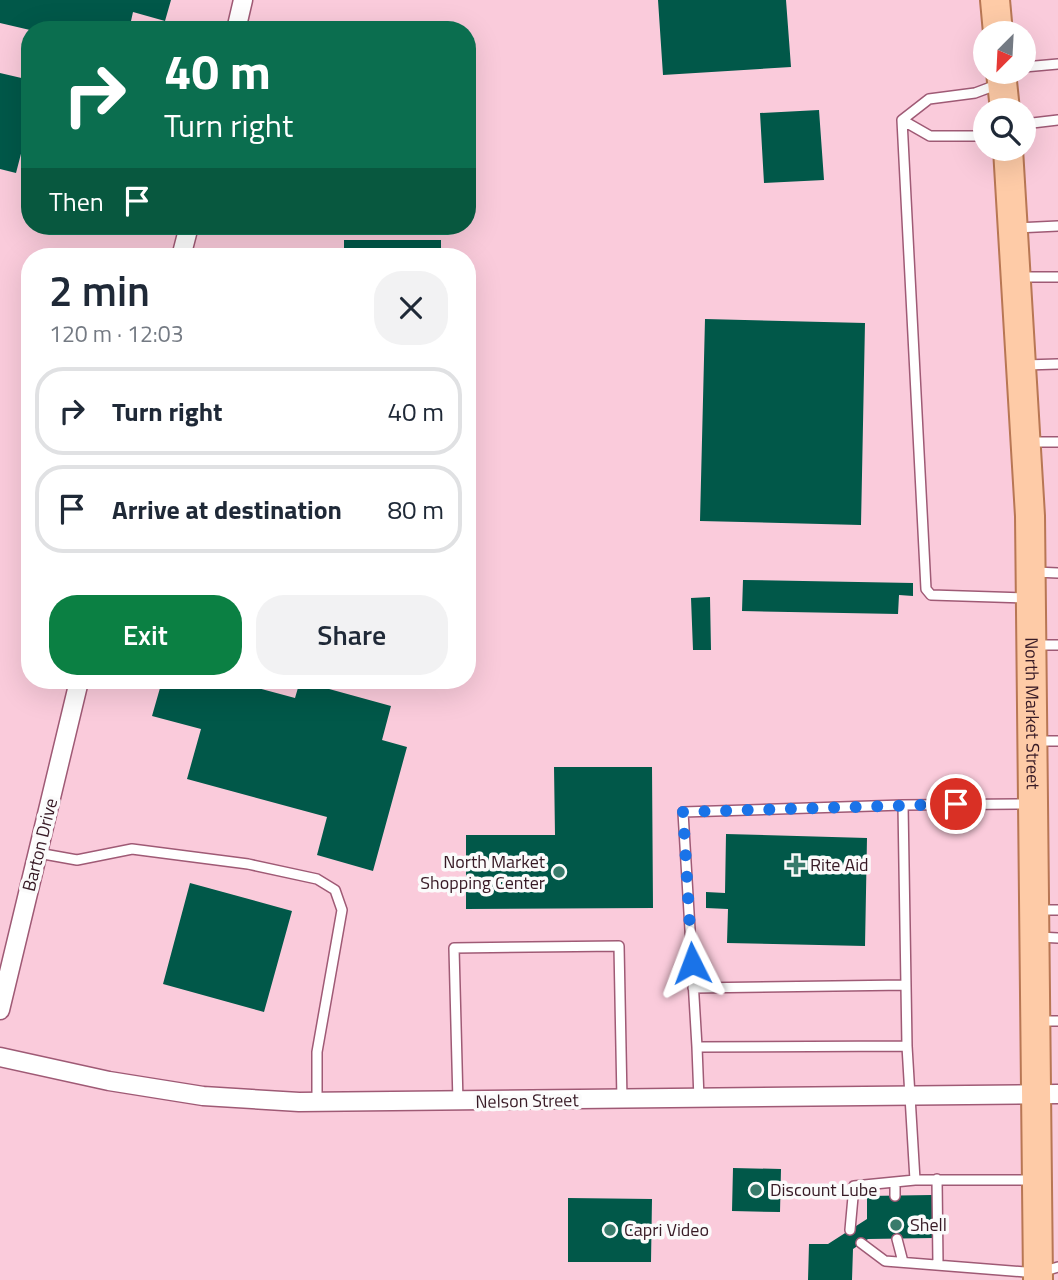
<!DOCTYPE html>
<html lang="en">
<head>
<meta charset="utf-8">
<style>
  body { margin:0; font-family:"Titillium Web",sans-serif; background:#f2f2f3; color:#1f2937; height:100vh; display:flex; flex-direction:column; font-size:26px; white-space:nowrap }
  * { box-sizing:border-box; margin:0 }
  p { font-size:23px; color:#747a83 }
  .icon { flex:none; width:38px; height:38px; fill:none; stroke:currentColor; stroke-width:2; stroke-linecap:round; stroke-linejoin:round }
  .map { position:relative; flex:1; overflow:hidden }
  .sheet { position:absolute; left:21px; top:248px; width:455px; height:441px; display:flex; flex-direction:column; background:#fff; border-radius:28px; box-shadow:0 7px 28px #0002 }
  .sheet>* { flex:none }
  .banner { position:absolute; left:21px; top:21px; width:455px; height:214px; border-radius:28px; box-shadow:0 7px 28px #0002; background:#0b6e4f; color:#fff; overflow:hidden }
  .needle { width:46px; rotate:204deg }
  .fabs { position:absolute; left:973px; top:21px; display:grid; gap:14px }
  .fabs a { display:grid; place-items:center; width:63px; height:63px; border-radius:50%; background:#fff; box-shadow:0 7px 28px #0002; font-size:35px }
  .pin { position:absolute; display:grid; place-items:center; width:60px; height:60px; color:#fff; margin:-30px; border:4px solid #fff; border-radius:50%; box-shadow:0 2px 7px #0007 }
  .me { position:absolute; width:77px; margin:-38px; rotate:357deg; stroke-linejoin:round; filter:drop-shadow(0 0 5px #0008) }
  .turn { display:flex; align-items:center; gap:24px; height:147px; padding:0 28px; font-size:32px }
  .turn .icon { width:91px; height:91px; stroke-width:2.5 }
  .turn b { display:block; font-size:49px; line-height:60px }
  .then { display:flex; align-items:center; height:66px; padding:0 28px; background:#0003; gap:14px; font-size:26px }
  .round { display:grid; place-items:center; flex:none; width:74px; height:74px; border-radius:28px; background:#f2f2f3 }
  .headline { display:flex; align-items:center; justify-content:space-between; height:119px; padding:0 28px }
  h1 { font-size:42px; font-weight:600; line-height:52px }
  .action { display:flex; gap:14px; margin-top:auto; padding:14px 28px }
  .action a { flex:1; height:80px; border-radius:28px; background:#0b8043; color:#fff; font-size:28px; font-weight:600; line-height:80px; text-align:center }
  .action a+a { background:#f2f2f3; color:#1f2937 }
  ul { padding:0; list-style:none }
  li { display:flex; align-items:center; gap:21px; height:88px; margin:0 14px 10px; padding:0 14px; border:4px solid #e0e1e3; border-radius:28px }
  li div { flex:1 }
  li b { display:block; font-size:26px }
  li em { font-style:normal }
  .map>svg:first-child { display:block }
  .building { fill:#015849 }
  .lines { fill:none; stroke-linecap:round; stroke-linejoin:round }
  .lane-casing { stroke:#9f5a75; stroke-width:12 }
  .street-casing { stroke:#9f5a75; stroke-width:21 }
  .primary-casing { stroke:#b87754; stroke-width:32 }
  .lane { stroke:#fff; stroke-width:9 }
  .street { stroke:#fff; stroke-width:18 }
  .primary { stroke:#fecba7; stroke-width:28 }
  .route { stroke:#1a73e8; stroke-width:12; stroke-dasharray:0 21.6 }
  .poi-dot { fill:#397b6b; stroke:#fbfbfb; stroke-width:2.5 }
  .labels { text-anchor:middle; stroke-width:7; stroke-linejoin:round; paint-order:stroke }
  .street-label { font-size:18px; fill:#371a25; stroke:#fbfbfb }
  .poi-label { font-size:18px; fill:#371a25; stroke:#fbfbfb; text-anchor:start }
</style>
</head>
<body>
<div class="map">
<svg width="1058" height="1280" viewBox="0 0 1058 1280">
  <rect width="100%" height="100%" fill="#facbdb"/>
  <path class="building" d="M0,0H171L165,21L133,12L129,30H30L0,23Z
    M658,0H786L791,67L663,75Z
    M467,53L474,114L467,115Z
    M0,73L30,80V119L16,173L0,169Z
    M819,110L824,180L764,183L760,113Z
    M344,240H441V257H344Z
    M705,319L865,323L861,525L700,521Z
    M743,580L913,583V596L899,595L898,614L742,611Z
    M710,597L711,650H693L691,598Z
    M162,681H231L295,698L300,681L391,706L382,740L407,747L373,871L317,855L327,817L187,779L201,729L152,716Z
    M554,767H652L653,908L466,909V835H555Z
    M726,834L867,838L865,946L727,943L728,909L706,908V892L725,893Z
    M190,883L292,911L264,1012L163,984Z
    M733,1168L781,1169L780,1212L732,1211Z
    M932,1195L933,1238L868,1239L853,1249L852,1280H808L809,1244H828L867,1219V1196Z
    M568,1198L652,1199L651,1262H568Z"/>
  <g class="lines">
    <g class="lane-casing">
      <path id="lane" d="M1024,67L1058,64
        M902,120L926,589L931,595L1026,598
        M902,120L929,99L975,93L999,84
        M902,120L930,136H985
        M1024,124L1058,120
        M1016,228L1058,226
        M1019,277H1058
        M1025,365L1058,364
        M1028,442H1058
        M1035,572L1058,573
        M1034,645H1058
        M1035,741H1058
        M38,853L77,860L132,849L248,864L317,879L335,890L342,910L317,1052V1102
        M1036,910H1058
        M1039,937L1058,938
        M693,988L906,985
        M1039,1021H1058
        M907,1046L903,805L1028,804
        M697,1047L683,812L903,805
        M699,1099L697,1047L907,1046L915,1180L854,1186L850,1230
        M458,1102L454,948L619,946L622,1100
        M937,1179L938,1265
        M915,1180H1032
        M895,1196V1182
        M897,1239L903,1262
        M861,1243L885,1261L1038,1273L1058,1267"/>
    </g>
    <g class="street-casing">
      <path id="street" d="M236,30L243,0
        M181,257L189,226
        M0,1010L79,681
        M0,1057L109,1081L203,1096L299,1102L1058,1094"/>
    </g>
    <g class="primary-casing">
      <g id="primary">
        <path d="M995,0L998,33"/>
        <path d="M1001,72L1005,110"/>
        <path id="s1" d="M1008,149L1030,516L1038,1280"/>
      </g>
    </g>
    <use href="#lane" class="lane"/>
    <use href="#street" class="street"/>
    <use href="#primary" class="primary"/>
  </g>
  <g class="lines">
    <path class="route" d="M692,963L683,812L956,804"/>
  </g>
  <g class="poi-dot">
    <path d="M792.5 854.5h7v7h7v7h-7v7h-7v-7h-7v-7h7z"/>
    <circle cx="559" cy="872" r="7"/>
    <circle cx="756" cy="1190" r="7"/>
    <circle cx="896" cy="1225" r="7"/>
    <circle cx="610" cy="1230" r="7"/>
  </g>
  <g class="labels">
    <g class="street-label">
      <text dy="6" stroke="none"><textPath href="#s1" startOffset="565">North Market Street</textPath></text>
      <text transform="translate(40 845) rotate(-76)" y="6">Barton Drive</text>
      <text transform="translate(527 1101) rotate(-1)" y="6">Nelson Street</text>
    </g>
    <g class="poi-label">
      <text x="545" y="868" text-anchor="end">North Market<tspan x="545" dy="21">Shopping Center</tspan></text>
      <text x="810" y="871">Rite Aid</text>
      <text x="770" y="1196">Discount Lube</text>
      <text x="910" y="1231">Shell</text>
      <text x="624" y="1236">Capri Video</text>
    </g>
  </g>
</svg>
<div class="fabs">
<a><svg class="needle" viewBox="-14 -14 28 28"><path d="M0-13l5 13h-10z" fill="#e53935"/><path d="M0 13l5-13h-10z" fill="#747a83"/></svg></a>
<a><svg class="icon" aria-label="search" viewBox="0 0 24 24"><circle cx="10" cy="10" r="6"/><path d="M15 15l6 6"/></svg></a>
</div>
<div class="pin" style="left:956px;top:804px;background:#d93025"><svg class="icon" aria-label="arrive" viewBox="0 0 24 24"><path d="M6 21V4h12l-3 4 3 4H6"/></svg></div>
<svg class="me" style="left:692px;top:963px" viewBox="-20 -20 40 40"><path d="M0-17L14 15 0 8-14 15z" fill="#1a73e8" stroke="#fff" stroke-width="4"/></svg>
<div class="banner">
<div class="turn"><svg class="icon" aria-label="right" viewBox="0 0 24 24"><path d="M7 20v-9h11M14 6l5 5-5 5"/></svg><div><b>40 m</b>Turn right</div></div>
<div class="then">Then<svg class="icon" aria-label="arrive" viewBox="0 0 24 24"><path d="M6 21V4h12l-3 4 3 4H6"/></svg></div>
</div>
<section class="sheet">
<div class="headline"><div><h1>2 min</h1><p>120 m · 12:03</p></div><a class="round"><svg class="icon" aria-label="close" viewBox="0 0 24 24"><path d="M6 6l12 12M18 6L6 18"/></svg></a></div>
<ul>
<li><svg class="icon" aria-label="right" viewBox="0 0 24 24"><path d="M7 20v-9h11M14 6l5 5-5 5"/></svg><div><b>Turn right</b></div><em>40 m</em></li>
<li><svg class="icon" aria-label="arrive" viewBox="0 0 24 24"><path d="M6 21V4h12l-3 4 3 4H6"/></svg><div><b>Arrive at destination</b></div><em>80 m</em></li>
</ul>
<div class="action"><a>Exit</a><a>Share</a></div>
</section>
</div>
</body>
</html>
